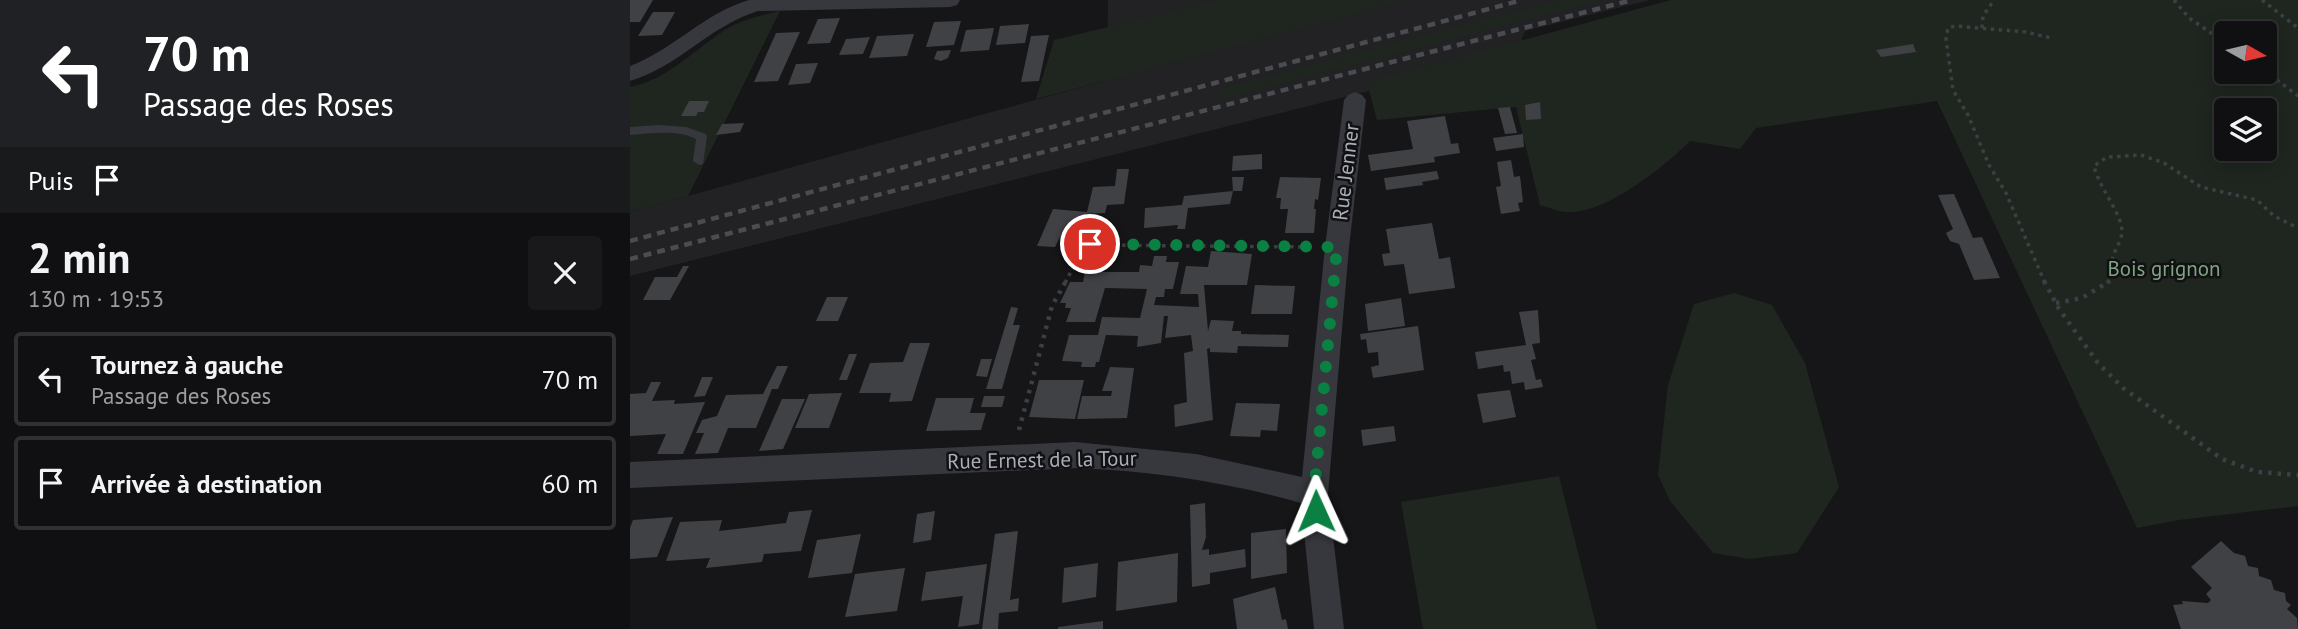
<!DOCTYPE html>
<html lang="fr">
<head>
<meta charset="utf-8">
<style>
  body { margin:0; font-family:"PT Sans",sans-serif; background:#19191b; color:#f1f3f6; height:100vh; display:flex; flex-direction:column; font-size:26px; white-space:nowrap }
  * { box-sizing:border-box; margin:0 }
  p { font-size:23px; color:#9c9d9f }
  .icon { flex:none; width:38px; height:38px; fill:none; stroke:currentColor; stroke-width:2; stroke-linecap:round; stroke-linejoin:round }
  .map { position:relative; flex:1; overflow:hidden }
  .sheet { display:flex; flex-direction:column; background:#101012; width:630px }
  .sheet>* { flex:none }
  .hud { background:#202124; color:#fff; overflow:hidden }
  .needle { width:46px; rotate:98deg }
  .fabs { position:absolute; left:1584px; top:21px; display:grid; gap:14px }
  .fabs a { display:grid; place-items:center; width:63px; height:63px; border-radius:7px; background:#101012; box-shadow:0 4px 18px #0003,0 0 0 2px #303032; font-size:35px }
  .pin { position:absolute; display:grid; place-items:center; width:60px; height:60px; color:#fff; margin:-30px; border:4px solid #fff; border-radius:50%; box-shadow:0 2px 7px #0007 }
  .me { position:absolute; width:77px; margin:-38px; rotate:359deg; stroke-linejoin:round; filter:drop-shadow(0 0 5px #0008) }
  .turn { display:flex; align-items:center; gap:24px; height:147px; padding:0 28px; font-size:32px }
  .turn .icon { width:91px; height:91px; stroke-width:2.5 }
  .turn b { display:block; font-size:49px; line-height:60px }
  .then { display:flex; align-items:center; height:66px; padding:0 28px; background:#0003; gap:14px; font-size:26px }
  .round { display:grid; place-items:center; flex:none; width:74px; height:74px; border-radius:7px; background:#19191b }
  .headline { display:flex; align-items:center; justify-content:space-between; height:119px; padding:0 28px }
  h1 { font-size:42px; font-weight:800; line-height:52px }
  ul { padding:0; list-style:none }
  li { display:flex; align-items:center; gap:21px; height:94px; margin:0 14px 10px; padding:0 14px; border:4px solid #303032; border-radius:7px }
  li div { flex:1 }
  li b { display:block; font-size:26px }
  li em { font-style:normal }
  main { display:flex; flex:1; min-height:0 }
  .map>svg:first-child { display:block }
  .built { fill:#222225 }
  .green { fill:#1e261f; fill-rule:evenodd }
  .building { fill:#404145 }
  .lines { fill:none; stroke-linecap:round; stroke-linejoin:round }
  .path-far1 { stroke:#3d3f44; stroke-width:3.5; stroke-dasharray:3.5 4.5; stroke-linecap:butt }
  .path { stroke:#3d3f44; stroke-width:4.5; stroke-dasharray:3.5 6; stroke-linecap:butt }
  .service { fill:#37383d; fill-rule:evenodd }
  .minor { fill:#37383d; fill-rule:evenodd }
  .rail { stroke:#4a4c52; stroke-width:4.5; stroke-dasharray:8 6; stroke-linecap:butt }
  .route { stroke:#0b8043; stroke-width:12; stroke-dasharray:0 21.6 }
  .labels { text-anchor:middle; stroke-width:5; stroke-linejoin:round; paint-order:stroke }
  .street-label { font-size:21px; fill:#a8adb8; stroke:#111113 }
  .park-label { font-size:21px; fill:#7fa381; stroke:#111113 }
</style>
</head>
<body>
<main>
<section class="sheet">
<div class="hud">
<div class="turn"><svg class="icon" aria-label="left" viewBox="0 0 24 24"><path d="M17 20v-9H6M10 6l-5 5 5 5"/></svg><div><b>70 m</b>Passage des Roses</div></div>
<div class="then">Puis<svg class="icon" aria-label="arrive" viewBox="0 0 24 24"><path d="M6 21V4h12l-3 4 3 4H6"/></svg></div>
</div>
<div class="headline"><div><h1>2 min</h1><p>130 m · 19:53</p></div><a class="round"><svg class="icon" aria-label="close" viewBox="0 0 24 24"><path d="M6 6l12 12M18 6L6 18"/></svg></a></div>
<ul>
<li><svg class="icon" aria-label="left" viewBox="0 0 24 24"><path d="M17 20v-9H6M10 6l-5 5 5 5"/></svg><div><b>Tournez à gauche</b><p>Passage des Roses</p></div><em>70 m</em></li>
<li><svg class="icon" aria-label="arrive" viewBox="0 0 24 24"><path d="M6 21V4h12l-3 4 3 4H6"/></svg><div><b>Arrivée à destination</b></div><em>60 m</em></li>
</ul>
</section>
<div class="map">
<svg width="1668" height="629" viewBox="0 0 1668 629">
  <rect width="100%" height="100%" fill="#161618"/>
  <path class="built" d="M478,0H1020L895,31L886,54L0,276V212L477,80Z"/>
  <path class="green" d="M591,0H776L406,99L424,40Z
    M930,0H973L592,99L589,89Z
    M1041,0H1668V506L1549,520L1507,528L1307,101L1126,128L1110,149L1060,141C1034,167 976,214 937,212C928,212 918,207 910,205L886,107L747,120L737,82ZM1596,33H1634V72H1596ZM1596,110H1634V149H1596Z
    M150,11L58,196L0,212V87C39,79 66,48 98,28C114,19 132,15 150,11Z
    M1104,293L1142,305L1175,363L1209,487L1167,553L1119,559L1083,553L1040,501L1028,475L1038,385L1064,304Z
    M929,476L967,629H793L771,502Z"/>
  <path class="building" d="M0,0H23L10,22H0Z
    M23,12H45L32,35L8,36Z
    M210,18L200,43L177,44L188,19Z
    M331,21L324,45L296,47L304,22Z
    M399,24L395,43L366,45L370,26Z
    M364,28L359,50L330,52L336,30Z
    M170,32L148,81L124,82L146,33Z
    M284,34L277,56L239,58L247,36Z
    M419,35L409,81L391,82L401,36Z
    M240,37L233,54L209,55L216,39Z
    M1283,44L1286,52L1251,57L1246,50Z
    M321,50L318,58L311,61L304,59L307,51Z
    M188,63L180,83L158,85L166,64Z
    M59,101H79L74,112H68L66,116H51Z
    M910,102L911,119L896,120L895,105Z
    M880,107L887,133L875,134L868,108Z
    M815,116L821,144L828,143L830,153L804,157L805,162L741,171L738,155L783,149L777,121Z
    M114,123L110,132L86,135L92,124Z
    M893,134L894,147L866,151L863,138Z
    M632,154V169L602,171L603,156Z
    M881,160L884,177L890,176L893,202L888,203L890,211L871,214L866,187L871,186L867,162Z
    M487,169H499L494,204L477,205L475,213L455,214L449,239L430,237L425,247L407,246L423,209L457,212L463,187L485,186Z
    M807,171L809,179L792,182L793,185L756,190L754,178Z
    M602,177H614L612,191H603Z
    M650,177L691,178L688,200L685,199L684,209H686L684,233H655L658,209H650L651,198H646Z
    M603,191L600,204L558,208L555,229H547L548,225L514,228L515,208L552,205L554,196Z
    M1324,194L1343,238L1352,237L1370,278L1344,280L1329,244L1320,241L1316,233L1323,229L1308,195Z
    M802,223L809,259L820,257L825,288L779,294L774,264L754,266L752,254L760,253L756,229Z
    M581,251L622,254L617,285H574L578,331L581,320L604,321L602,331H611V334L659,335L658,347L608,346L607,353L580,352V348L577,349L583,420L545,427L544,405L557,402L554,353L563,351L561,335L535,338L538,316H534L531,343L507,347L508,336L476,335L469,362H466L465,367H451L452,362L432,361L439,335H468L472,317L510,318L517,289L475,288L465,322H436L441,308H435L436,303H430L440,282H453L455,272H509L510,265L522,266L524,256H537L536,262H549L543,289H535L534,297H526L524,305L569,307L568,294H550L556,266L578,267Z
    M53,266H59L40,300H13L25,277H47Z
    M625,285L665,286L662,314H621Z
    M197,297H218L208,321H186Z
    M771,298L775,326L738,331L735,304Z
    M381,307L388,308L383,325H390L372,389H356Z
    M908,310L910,343L902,344L906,359L901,360L906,380L911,379L913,387L895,390L894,382L882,384L880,371L874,372L873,365L848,369L845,352L896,345L889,312Z
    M788,326L794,370L743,378L741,367L749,365L748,352L738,353L736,339L731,340L730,334Z
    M280,343H300L282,401L259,402L261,393H229L240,363L273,362Z
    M219,354H227L217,380H209Z
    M351,359H362L357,377L346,376Z
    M147,366H158L148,389H142L126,428H98L88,453L65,454L74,433H66L72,420L87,416L96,395L133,394Z
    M480,367L504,368L497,418L447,419L452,396H481L482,391H472Z
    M72,377H83L75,396L64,397Z
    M409,380H454L445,419L399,417Z
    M21,382H31L22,401L45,400L44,404L75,402L53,454H27L36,434L0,436V394L16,393Z
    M880,390L886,417L853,423L847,394Z
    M212,393L199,428H165L179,394Z
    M354,396H375L372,407H351Z
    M306,398H344L340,413H356L351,430L296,431Z
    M152,399H175L153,449L129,451Z
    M606,403L650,404L647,431L631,430L630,437L600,436Z
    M764,426L766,441L733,446L731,430Z
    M575,503L576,537L572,550L579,549V555L615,549L616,567L580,573V584L562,587L560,505Z
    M182,510L171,551L134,554L132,562L76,568L80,558L36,561L50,522L92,520L89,531L156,523L159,512Z
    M305,511L301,540L283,543L287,514Z
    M43,517L27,557L0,559V528L3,520Z
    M656,529L657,573L621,579V533Z
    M388,531L380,600L389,598L388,611L369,613L368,629H352L365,534Z
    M231,534L222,573L178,578L187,540Z
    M1591,541L1604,553L1615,556L1618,566L1628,568L1629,576L1641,580L1644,590L1655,593L1656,601L1661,605L1657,609L1667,618L1668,629H1551L1543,605L1553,604L1552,601L1578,603L1581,600L1576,594L1582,588L1561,567Z
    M548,553L547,602L486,611L488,562Z
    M468,563L466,597L432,603L434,568Z
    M357,564L349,624L328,627L333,596L291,601L296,572Z
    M275,568L267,611L215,617L225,574Z
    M645,587L652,620L656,619L658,629H607L603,599Z
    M473,621V629H428V627Z"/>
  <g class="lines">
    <path class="path-far1" d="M1544,0L1559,18L1596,43
      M1632,0L1668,28
      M1352,28L1353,16L1364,0
      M1634,70L1668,96
      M435,283L455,245L682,247
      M1415,283L1376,193L1359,165L1338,115L1323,90L1316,39L1318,28L1325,26L1396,32L1421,38
      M1477,283C1485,274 1480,267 1483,257C1485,249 1492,240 1492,231C1491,212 1469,188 1464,166L1477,157L1511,155L1534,163L1571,187L1627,200L1644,216L1668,228"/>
    <path class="path" d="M1414,281L1429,309L1468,363L1493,388L1592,459L1627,472L1668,475
      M1426,303L1452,298L1480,281
      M389,430L422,306L436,281"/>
    <path class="service" d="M28,125L56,127L76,134L77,137L73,164L69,165L63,161L66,139C46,129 22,134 0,135V127Z"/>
    <path class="minor" d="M119,0H330L327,5L320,7L128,11C81,25 48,67 0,81V66C43,50 74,13 119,0Z
      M725,92L732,95L736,100L719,247L698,494L714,629H684L671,503C597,482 522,471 445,468L0,488V462L445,442L566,454L672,477L695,247L714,100L718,95Z"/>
    <path class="rail" d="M0,241L892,0
      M0,259L1002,0"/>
  </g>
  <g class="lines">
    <path class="route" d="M460,244L707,247L684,494L686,511"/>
  </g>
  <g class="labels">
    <g class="street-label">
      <text transform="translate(716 172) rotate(-83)" y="7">Rue Jenner</text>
      <text transform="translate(412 460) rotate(-1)" y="7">Rue Ernest de la Tour</text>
    </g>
    <g class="park-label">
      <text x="1534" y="276">Bois grignon</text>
    </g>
  </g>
</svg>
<div class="fabs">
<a><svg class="needle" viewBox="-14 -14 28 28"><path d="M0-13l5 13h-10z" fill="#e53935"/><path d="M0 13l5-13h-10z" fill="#9c9d9f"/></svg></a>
<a><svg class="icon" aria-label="layers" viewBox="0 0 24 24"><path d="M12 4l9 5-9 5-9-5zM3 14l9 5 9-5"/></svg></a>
</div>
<div class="pin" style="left:460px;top:244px;background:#d93025"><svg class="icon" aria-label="arrive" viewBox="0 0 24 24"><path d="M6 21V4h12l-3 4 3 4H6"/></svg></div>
<svg class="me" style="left:686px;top:511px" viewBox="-20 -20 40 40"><path d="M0-17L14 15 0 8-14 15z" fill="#0b8043" stroke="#fff" stroke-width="4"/></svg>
</div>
</main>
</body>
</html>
